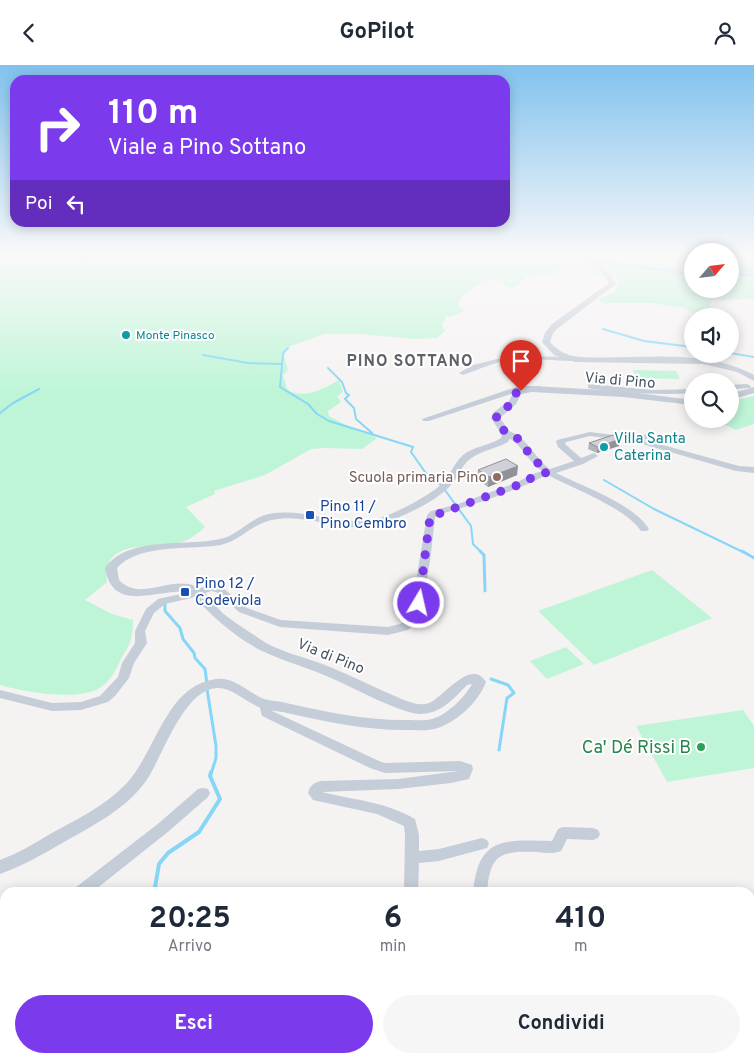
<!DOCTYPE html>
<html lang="it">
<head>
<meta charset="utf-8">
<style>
  body { margin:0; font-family:Overpass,sans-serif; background:#f6f6f7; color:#1f2937; height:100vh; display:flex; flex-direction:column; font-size:19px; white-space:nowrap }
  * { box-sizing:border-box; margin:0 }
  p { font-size:16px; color:#747a83 }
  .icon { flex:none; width:28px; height:28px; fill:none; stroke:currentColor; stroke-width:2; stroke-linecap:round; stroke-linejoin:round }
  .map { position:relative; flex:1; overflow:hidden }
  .drawer { position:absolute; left:0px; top:822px; width:755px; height:176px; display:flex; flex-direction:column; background:#fff; border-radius:15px 15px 0 0; box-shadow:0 2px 12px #0003 }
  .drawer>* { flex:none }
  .top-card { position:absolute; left:10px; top:10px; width:500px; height:152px; border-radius:15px; box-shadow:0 2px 12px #0003; background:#7c3aed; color:#fff; overflow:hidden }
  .needle { width:32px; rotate:62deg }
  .buttons { position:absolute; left:684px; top:178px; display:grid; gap:10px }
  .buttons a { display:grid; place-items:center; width:55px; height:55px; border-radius:50%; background:#fff; box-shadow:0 2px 12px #0003; font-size:25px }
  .pin { position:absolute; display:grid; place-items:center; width:42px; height:42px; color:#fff; margin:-51px -21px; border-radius:50% 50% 50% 0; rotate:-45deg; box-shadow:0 0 5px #0007 }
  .pin .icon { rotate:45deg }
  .me { position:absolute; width:55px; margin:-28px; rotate:9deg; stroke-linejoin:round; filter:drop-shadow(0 0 4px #0008) }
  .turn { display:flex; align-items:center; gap:18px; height:105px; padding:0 15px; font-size:22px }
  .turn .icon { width:65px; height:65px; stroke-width:2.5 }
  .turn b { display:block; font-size:35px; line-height:42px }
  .then { display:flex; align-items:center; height:48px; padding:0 15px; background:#0003; gap:10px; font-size:19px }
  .eta { display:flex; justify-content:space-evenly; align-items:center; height:85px; text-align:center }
  .eta b { font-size:30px; font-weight:700; line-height:35px }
  .cta { display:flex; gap:10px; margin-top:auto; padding:10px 15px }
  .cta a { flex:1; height:58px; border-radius:30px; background:#7c3aed; color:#fff; font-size:20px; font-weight:700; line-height:58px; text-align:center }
  .cta a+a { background:#f6f6f7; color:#1f2937 }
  header { display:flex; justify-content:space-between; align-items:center; height:65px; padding:0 15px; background:#fff; font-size:22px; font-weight:700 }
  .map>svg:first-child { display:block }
  .green { fill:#bef5d7 }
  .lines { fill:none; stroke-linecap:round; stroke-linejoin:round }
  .stream-far2 { stroke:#86d7f7; stroke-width:2 }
  .stream-far1 { stroke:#86d7f7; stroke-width:3 }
  .stream { stroke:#86d7f7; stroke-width:4 }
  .minor { fill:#c5cdd8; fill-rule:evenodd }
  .tertiary { fill:#c5cdd8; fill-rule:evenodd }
  .wall { fill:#b1b4ba }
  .shaded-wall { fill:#909297 }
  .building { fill:#ced1d8; stroke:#909297 }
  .route { stroke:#7c3aed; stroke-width:9; stroke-dasharray:0 16.2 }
  .culture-dot { fill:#0f9aa8; stroke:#fff; stroke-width:2 }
  .education-dot { fill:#8d6e63; stroke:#fff; stroke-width:2 }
  .transit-dot { fill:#1a4fb4; stroke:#fff; stroke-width:2 }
  .leisure-dot { fill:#2e9e5b; stroke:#fff; stroke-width:2 }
  .labels { text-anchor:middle; stroke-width:4; stroke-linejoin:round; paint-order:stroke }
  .far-culture-label { font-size:12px; fill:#0d838f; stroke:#fff; text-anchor:start }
  .street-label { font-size:15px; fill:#475462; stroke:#fff }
  .culture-label { font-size:15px; fill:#0d838f; stroke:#fff; text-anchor:start }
  .education-label { font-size:15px; fill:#785e54; stroke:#fff; text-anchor:end }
  .transit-label { font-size:15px; fill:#164399; stroke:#fff; text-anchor:start }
  .far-district-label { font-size:16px; font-weight:bold; letter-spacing:1px; fill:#5e6268; stroke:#fff }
  .near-leisure-label { font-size:18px; fill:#27864d; stroke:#fff; text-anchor:end }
</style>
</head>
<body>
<header><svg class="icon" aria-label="back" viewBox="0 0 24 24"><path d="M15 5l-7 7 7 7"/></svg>GoPilot<svg class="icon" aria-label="person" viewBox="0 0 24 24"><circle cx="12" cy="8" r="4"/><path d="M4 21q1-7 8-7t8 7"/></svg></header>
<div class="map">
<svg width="754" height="998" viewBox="0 0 754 998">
  <rect width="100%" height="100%" fill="#f5f2f2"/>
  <path class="green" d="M0,190H584L586,197L607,212L594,209L578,198L549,210L526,211L525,215L512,223L506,222C494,203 459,229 458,240L464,245L458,249L446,252L442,260L445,266L437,273L414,274L360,269H324L288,282L284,291L288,305L283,310L287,324C302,336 325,323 339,315L343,327L337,331L341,337L328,346L329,351L355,365L376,372V374L362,384L325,383L311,384L265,410L214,426L215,429L186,442L205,462C198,469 187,476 178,478C151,484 101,473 107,517L85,535L112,549L133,555C133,574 130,579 121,594C116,605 111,615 101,622C80,637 24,627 0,620Z
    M591,190H692V224H730V190H754V234L713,235L709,240L718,251H699L683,243L651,238H605L598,235L616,225L619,216L590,192Z
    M633,305L676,306L680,314L637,313Z
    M754,331V359L736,365L713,354H730V336Z
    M652,505L712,553L594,600L538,546Z
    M566,582L584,599L547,614L530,596Z
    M743,645L754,661V703L667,717L636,661Z
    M5,910V978L0,985V914Z"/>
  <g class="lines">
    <path class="stream-far2" d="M40,190L76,193L85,196
      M594,196L692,209
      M730,201L754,207
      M730,208L754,210
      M603,264L644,276L692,282
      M288,283L283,288L280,322L308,339L317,349L329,356L413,382L411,387L425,407L442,421L471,461L473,479L482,488
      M730,288L754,292
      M203,290L248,298L282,299
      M328,303L342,317L346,328L349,330L345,334L354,343L356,354L372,368
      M0,348L13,338L39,324
      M604,415L654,444L745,488"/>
    <path class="stream-far1" d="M480,486L484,490L485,526
      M742,486L754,493
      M165,538V546L180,563L183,574L194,588L195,593L205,604L207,619
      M491,614L508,620L514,628L507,633L499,685
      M207,624L216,681V693L211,709"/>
    <path class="stream" d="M154,828L159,799L168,788L199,767L220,734L210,711L211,707"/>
    <path class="minor" d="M509,291L576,292L580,294L576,296C557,296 526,292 508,295C492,298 478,305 463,310L459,308L473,300Z
      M588,319L655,325L692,324V328C659,331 625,327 592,324L588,323Z
      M747,319L751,321L750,323L730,324V320Z
      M519,321H540L544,323L540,325H523L429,356H423L422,354Z
      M503,366C523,364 534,393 550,404L574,396L558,382L556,377L557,375L590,367L637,373V369H640L686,376L687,378L683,380L641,374L739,401L754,402V408L736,406L632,376L590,371L566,377L565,379L581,393L594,388L598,391L583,399L556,408C582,421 634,439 649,464L647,466H641C625,442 573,424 548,410C539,413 531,418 523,421C495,433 466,442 437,450L435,453L430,496L420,553L408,565L388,570L280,562L239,547L216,527L211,526L191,533L165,539L154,548L145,566L147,578L134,598L129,613L115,631L108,637L81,645L52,646L0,633V625L52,638L81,637L100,631L118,612L122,598L135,578V566L146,544L158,534L185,528L210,520L223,523L247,543L281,555L388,562L400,559L410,552L427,450L431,446L458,439L518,417L530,410L542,406C525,394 523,379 503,370Z
      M265,635L269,636L272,646L379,696L385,698L460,696L472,700L473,704L469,714L451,718L398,724L322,727C354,735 386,737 415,754L419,770V786L439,784L482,773L487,775L489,779L487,783L439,796L419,798L418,828H404L405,770L404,761L377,749L313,735L308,728C310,720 314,718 321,716L398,714L459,706L385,708L370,703L262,651L259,639L261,636Z
      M203,723L208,724L210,728L208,732L169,766L91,828H73L75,823L159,758L198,724Z
      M563,762L593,763L598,765L600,769L598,773L593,775L567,774L561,786C554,789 546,788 538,787C501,786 490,788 487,828H473C478,771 504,775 552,776L558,764Z
      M5,858V873L0,875V860Z
      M750,920L754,921V937L750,936Z
      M754,970L753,998H736L737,994H750V971Z
      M5,988V994H18L17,998H0L1,992Z
      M78,994H101L102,998H79Z
      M139,994H164L163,998H138Z
      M211,994H228L227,998H210Z
      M638,994H659L660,998H639Z"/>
    <path class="tertiary" d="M583,190H589L611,210L616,219L558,263L553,268L550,277C559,287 568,291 581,292C637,295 703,282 754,310V316L737,307L703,299L575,297L554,290L542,277L545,268L552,259L609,218L603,209L584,193Z
      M532,321L623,326L692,335V340L623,332L532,327L521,329L516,339L500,353L512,370L508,377C496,384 482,385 470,394C461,401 458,413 450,421C435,438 389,459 366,462C335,465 303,448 272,455C250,459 239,479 214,481C186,484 137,480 117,503L119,515C140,537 170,511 195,521C207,525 215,542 225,550C238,560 253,569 266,578C284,588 311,594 330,602C355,612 379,625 404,635C412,638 421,641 429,638C443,633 471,592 486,617C478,638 455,659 434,664C426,666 419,665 411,665C369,666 328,657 287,648C279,646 270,646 261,643C247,638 232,622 217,623C183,625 163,691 146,716C126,744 94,760 64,777C43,789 23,801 0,809V795C18,788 34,779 50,769C77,754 105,741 126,719C156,687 166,620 216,614C234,611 249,628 264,634C271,636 279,636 286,638C327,647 368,656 410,655C417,655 425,656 432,654C447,650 465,632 472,619L467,620C453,634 441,649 420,649C398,648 347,619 324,610C303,601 280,595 260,585C233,571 210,549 189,527C159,523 113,550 105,503C129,470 185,482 220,474C240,470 252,450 274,448C308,444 342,462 376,454C395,449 429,431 443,418C451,409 454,398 463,390C474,381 489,381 501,373L502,370L491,353L494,347L509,336L515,325Z
      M754,322V328L730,335V329Z"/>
  </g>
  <path class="wall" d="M620,374L619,381L597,388L588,384L589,378Z
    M478,405L517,410L488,422L477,414Z"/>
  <path class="shaded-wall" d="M620,374L619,381L597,388L598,382Z
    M518,401L517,410L488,422L489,412Z"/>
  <path class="building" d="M613,370L620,374L598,382L589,378Z
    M506,394L518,401L489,412L478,405Z
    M314,994H335L340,998H303Z"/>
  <linearGradient id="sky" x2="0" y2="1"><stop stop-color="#81c2ee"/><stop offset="0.58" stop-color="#faf9f9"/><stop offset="1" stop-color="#faf9f9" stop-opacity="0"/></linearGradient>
  <rect width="754" height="329" fill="url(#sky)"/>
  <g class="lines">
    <path class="route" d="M419,538L430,452L521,419L533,412L548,407L530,391L523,378L517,373L506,368L496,356L497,349L510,340L516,328L521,326"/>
  </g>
  <g class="culture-dot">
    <circle cx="126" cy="270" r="5"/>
    <circle cx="604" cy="382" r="5"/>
  </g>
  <circle class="education-dot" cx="497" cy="412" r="5"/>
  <g class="transit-dot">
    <rect x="305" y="445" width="10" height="10" rx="2.5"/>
    <rect x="180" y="522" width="10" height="10" rx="2.5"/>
  </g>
  <circle class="leisure-dot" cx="701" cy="682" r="5"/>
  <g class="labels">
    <g class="far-culture-label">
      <text x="136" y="274">Monte Pinasco</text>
    </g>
    <g class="street-label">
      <text transform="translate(620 315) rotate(5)" y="5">Via di Pino</text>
      <text transform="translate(331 591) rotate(22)" y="5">Via di Pino</text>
    </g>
    <g class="culture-label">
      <text x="614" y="378">Villa Santa<tspan x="614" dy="17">Caterina</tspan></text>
    </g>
    <g class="education-label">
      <text x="487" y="417">Scuola primaria Pino</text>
    </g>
    <g class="transit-label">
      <text x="320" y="446">Pino 11 /<tspan x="320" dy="17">Pino Cembro</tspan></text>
      <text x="195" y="523">Pino 12 /<tspan x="195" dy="17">Codeviola</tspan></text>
    </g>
    <g class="far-district-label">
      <text x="410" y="301">PINO SOTTANO</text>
    </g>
    <g class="near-leisure-label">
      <text x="691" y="688">Ca' Dé Rissi B</text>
    </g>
  </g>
</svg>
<div class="buttons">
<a><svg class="needle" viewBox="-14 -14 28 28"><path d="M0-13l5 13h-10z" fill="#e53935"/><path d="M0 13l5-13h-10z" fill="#747a83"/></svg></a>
<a><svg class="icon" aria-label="sound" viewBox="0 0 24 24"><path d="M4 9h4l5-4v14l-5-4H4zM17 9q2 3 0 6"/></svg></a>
<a><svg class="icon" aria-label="search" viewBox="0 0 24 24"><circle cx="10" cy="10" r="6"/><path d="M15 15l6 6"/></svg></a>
</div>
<div class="pin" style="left:521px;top:326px;background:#d93025"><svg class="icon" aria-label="arrive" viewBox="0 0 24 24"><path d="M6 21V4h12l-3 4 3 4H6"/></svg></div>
<svg class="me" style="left:419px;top:538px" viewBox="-20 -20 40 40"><circle r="17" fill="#7c3aed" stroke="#fff" stroke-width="3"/><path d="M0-11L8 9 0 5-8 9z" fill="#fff"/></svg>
<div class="top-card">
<div class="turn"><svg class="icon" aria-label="right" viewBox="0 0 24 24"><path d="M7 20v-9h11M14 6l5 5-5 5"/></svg><div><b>110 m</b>Viale a Pino Sottano</div></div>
<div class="then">Poi<svg class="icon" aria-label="left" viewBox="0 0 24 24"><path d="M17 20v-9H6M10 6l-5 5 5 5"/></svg></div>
</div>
<section class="drawer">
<div class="eta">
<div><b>20:25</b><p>Arrivo</p></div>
<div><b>6</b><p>min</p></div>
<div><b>410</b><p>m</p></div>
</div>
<div class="cta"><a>Esci</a><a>Condividi</a></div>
</section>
</div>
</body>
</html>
